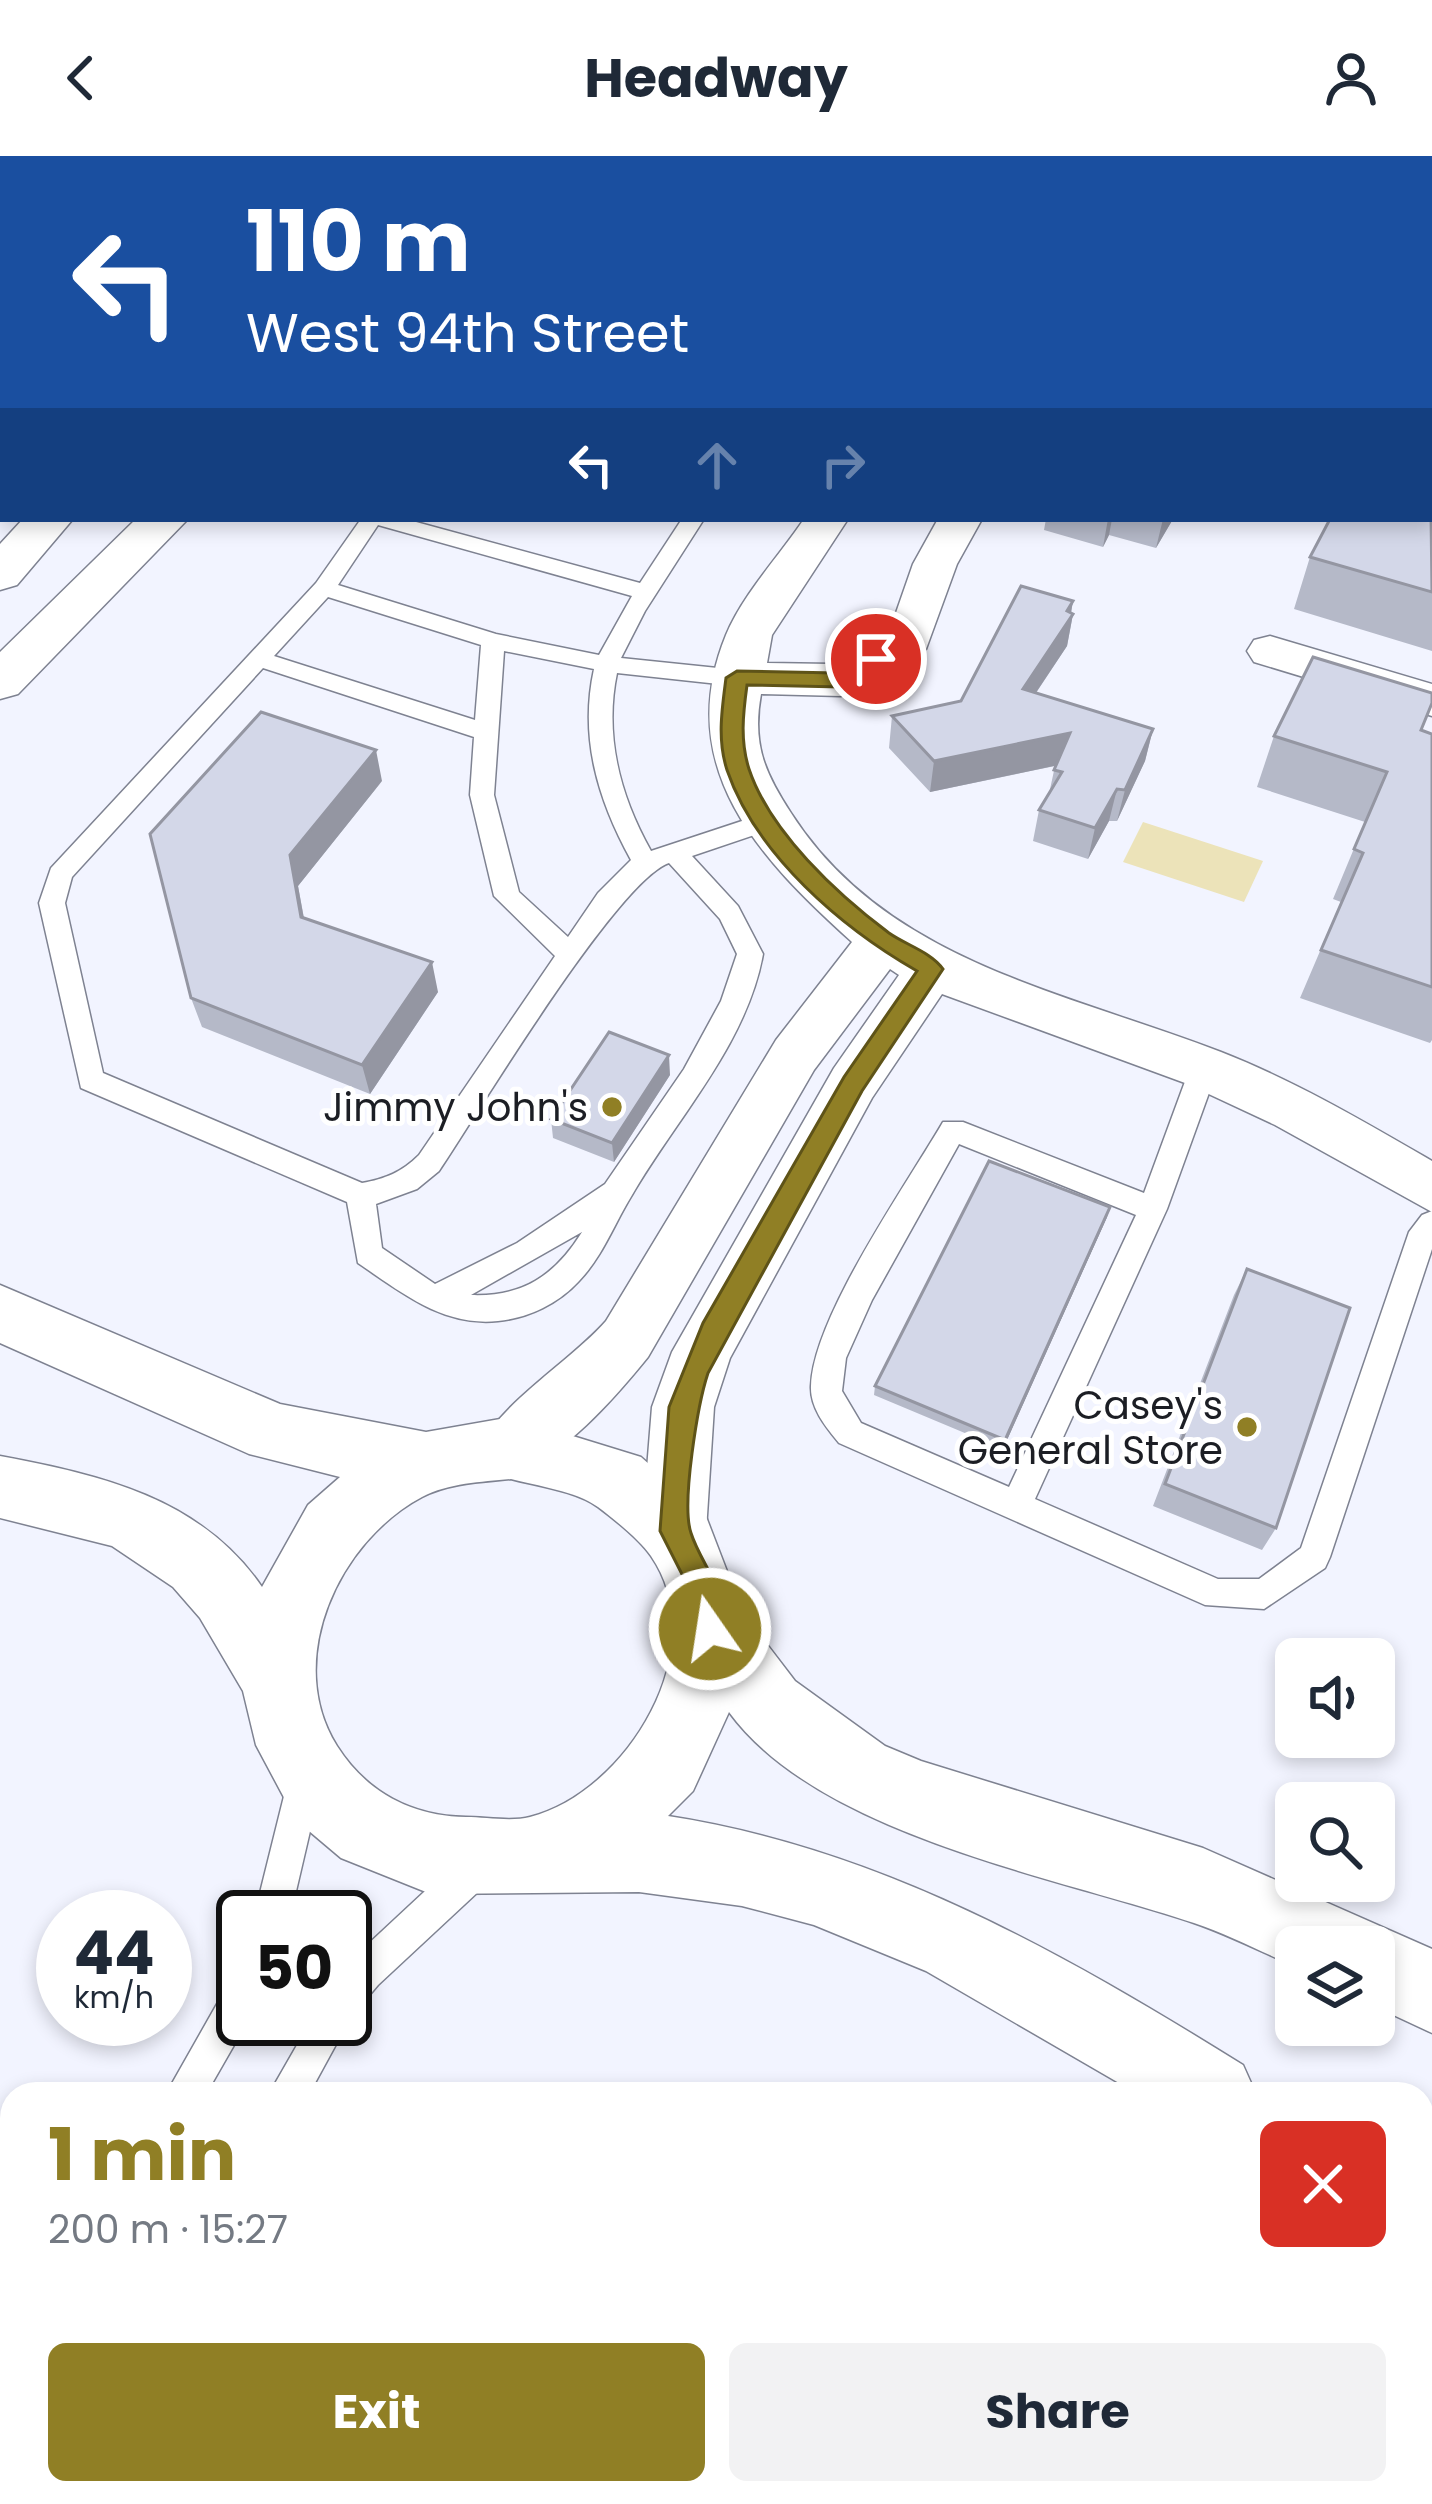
<!DOCTYPE html>
<html lang="en">
<head>
<meta charset="utf-8">
<style>
  body { margin:0; font-family:Poppins,sans-serif; background:#f2f2f3; color:#1f2937; height:100vh; display:flex; flex-direction:column; font-size:45px; white-space:nowrap }
  * { box-sizing:border-box; margin:0 }
  p { font-size:39px; color:#747a83 }
  .icon { flex:none; width:66px; height:66px; fill:none; stroke:currentColor; stroke-width:2; stroke-linecap:round; stroke-linejoin:round }
  .map { position:relative; flex:1; overflow:hidden }
  .drawer { position:absolute; left:0px; top:1926px; width:1434px; height:423px; display:flex; flex-direction:column; background:#fff; border-radius:36px 36px 0 0; box-shadow:0 6px 18px #0003 }
  .drawer>* { flex:none }
  .hud { position:absolute; left:0px; top:0px; width:1434px; height:366px; box-shadow:0 6px 18px #0003; background:#1a4fa0; color:#fff; overflow:hidden }
  .fabs { position:absolute; left:1275px; top:1482px; display:grid; gap:24px }
  .fabs a { display:grid; place-items:center; width:120px; height:120px; border-radius:18px; background:#fff; box-shadow:0 6px 18px #0003; font-size:60px }
  .speed { position:absolute; left:36px; top:1734px; display:flex; gap:24px; font-size:60px; font-weight:700; text-align:center }
  .speed>* { display:grid; place-content:center; width:156px; height:156px; border-radius:50%; background:#fff; box-shadow:0 6px 18px #0003; line-height:1 }
  .speed small { font-size:30px; font-weight:400 }
  .speed .limit { border:6px solid #111; border-radius:18px; background:#fff; color:#111 }
  .pin { position:absolute; display:grid; place-items:center; width:102px; height:102px; color:#fff; margin:-51px; border:6px solid #fff; border-radius:50%; box-shadow:0 3px 12px #0007 }
  .me { position:absolute; width:132px; margin:-66px; rotate:347deg; stroke-linejoin:round; filter:drop-shadow(0 0 9px #0008) }
  .turn { display:flex; align-items:center; gap:42px; height:252px; padding:0 48px; font-size:54px }
  .turn .icon { width:156px; height:156px; stroke-width:2.5 }
  .turn b { display:block; font-size:84px; line-height:102px }
  .lanes { display:flex; align-items:center; height:114px; padding:0 48px; background:#0003; justify-content:center; gap:60px; direction:ltr }
  .lanes .off { opacity:.35 }
  .round { display:grid; place-items:center; flex:none; width:126px; height:126px; border-radius:18px; background:#f2f2f3 }
  .headline { display:flex; align-items:center; justify-content:space-between; height:204px; padding:0 48px }
  h1 { font-size:72px; font-weight:700; line-height:90px; color:#907f25 }
  .primary-button { display:flex; gap:24px; margin-top:auto; padding:24px 48px }
  .primary-button a { flex:1; height:138px; border-radius:18px; background:#907f25; color:#fff; font-size:48px; font-weight:700; line-height:138px; text-align:center }
  .primary-button a+a { background:#f2f2f3; color:#1f2937 }
  header { display:flex; justify-content:space-between; align-items:center; height:156px; padding:0 48px; background:#fff; font-size:54px; font-weight:700 }
  .map>svg:first-child { display:block }
  .green { fill:#ece3b9 }
  .lines { fill:none; stroke-linecap:round; stroke-linejoin:round }
  .service-casing { stroke:#7e8291; stroke-width:3 }
  .minor-casing { stroke:#7e8291; stroke-width:3 }
  .secondary-casing { stroke:#7e8291; stroke-width:3 }
  .service { fill:#fff; fill-rule:evenodd }
  .minor { fill:#fff; fill-rule:evenodd }
  .secondary { fill:#fff; fill-rule:evenodd }
  .wall { fill:#b5b9c8 }
  .shaded-wall { fill:#9496a2 }
  .building { fill:#d3d7e8; stroke:#9496a2; stroke-width:3 }
  .route { fill:#907f25; stroke:#5e5318; stroke-width:3 }
  .poi-dot { fill:#907f25; stroke:#fff; stroke-width:4.5 }
  .labels { text-anchor:middle; stroke-width:10; stroke-linejoin:round; paint-order:stroke }
  .poi-label { font-size:39px; fill:#1c1e24; stroke:#fff; text-anchor:end }
</style>
</head>
<body>
<header><svg class="icon" aria-label="back" viewBox="0 0 24 24"><path d="M15 5l-7 7 7 7"/></svg>Headway<svg class="icon" aria-label="person" viewBox="0 0 24 24"><circle cx="12" cy="8" r="4"/><path d="M4 21q1-7 8-7t8 7"/></svg></header>
<div class="map">
<svg width="1432" height="2348" viewBox="0 0 1432 2348">
  <rect width="100%" height="100%" fill="#f2f4ff"/>
  <path class="green" d="M1143,666L1263,705L1244,746L1123,706Z"/>
  <g class="lines">
    <g class="service-casing">
      <path id="service" d="M3,92V107L0,108V93Z
        M361,363H405L640,427L682,363H704L645,455L621,502L737,514L749,522L737,530L617,517C604,579 620,640 651,695L766,657L778,666L775,672L692,700L738,750L763,798C747,888 676,963 632,1039C614,1068 603,1100 579,1125C559,1147 529,1162 498,1165C443,1171 401,1136 358,1107L347,1046L81,932L39,747L51,712L316,427ZM378,369L632,440L599,499L496,478L338,429ZM328,441L481,489L475,564L274,500ZM504,495L594,513C579,582 598,644 631,704L598,737L568,781L519,736L494,639ZM263,512L474,581L470,639L494,740L555,800L419,999C402,1016 385,1023 362,1027L103,917L65,747L72,721ZM669,707L720,763L737,798L721,845L684,913L605,1028L517,1087L435,1128L382,1092L376,1048L417,1033L439,1015C478,957 617,725 669,707ZM582,1076C555,1120 522,1141 471,1139Z
        M1204,901L1218,912L1167,1053L1035,1343L1218,1423H1259L1301,1392L1409,1076L1422,1059L1432,1055V1093L1330,1401L1325,1412L1264,1453L1205,1449L839,1287C826,1271 810,1252 811,1230C813,1161 907,1028 943,966H963L1144,1037L1190,912ZM959,988L1136,1059L1009,1331L861,1267L842,1235L846,1202L872,1144Z
        M304,1611L316,1616L321,1628L290,1761H254L287,1628L292,1616Z
        M480,1691L493,1696L498,1709L493,1722L378,1829L351,1861L309,1938H269L312,1863H345V1813L352,1803L467,1696Z
        M243,1820V1863H249L206,1938H166L230,1825Z
        M12,2206V2262L0,2266V2211Z
        M46,2337H89L84,2348H41Z"/>
    </g>
    <g class="minor-casing">
      <path id="minor" d="M609,0H645L647,3H611Z
        M1432,5V29H1431V5Z
        M1431,246H1432V270H1431Z
        M804,363H848L772,479L767,507L832,508L890,474L913,408L938,363H982L957,408L926,493L841,540L761,538C752,587 764,616 791,657C886,806 1066,836 1221,896C1295,925 1363,965 1432,1005V1056L1275,969L1185,927L942,838L872,942L730,1202L714,1251L706,1375L697,1396L674,1404L651,1396L642,1375L652,1251L672,1196L834,912L899,819L890,813L814,914L648,1201C613,1244 564,1300 511,1320L489,1312L480,1292C501,1246 570,1206 606,1165L776,884L852,786C759,702 672,611 726,479C743,438 780,399 804,363Z
        M1270,480L1432,528V560L1254,506L1247,495L1254,484Z"/>
    </g>
    <g class="secondary-casing">
      <path id="secondary" d="M264,0H304L262,3Z
        M376,0H416L374,3Z
        M23,363H73L17,429L0,434V388Z
        M136,363H188L18,538L0,543V496Z
        M0,1129L280,1248L426,1276L511,1261L641,1301L705,1358L743,1457L795,1525L885,1590L921,1605L1203,1692L1432,1793V1877L1374,1850V1791H1296V1811C1262,1796 1229,1779 1194,1767C1054,1720 819,1679 729,1556L693,1635L668,1660C881,1693 1063,1797 1243,1909L1256,1938H1138L926,1815L814,1769L742,1750L639,1736L431,1738L341,1702L296,1664L256,1589L243,1535L200,1462L173,1431L112,1390L0,1362V1300C101,1319 201,1342 262,1431L308,1349L340,1321L249,1298L0,1187ZM511,1323C537,1330 576,1335 598,1351C614,1363 640,1384 651,1400C715,1493 627,1636 530,1661C511,1666 485,1661 466,1661C412,1660 367,1637 337,1590C283,1504 339,1385 422,1341C449,1327 482,1326 511,1323Z
        M1422,2024L1432,2028V2116L1422,2112Z"/>
    </g>
    <use href="#service" class="service"/>
    <use href="#minor" class="minor"/>
    <use href="#secondary" class="secondary"/>
  </g>
  <path class="wall" d="M695,0H917L915,3H707Z
    M1432,359V495L1294,453L1310,401Z
    M1046,363H1173L1156,392L1109,379L1103,391L1044,374Z
    M1073,445L1071,457L1073,458L1067,490L1036,537L1153,573L1145,605L1117,665H1109L1088,703L1033,685L1039,654L1049,638L1055,610L930,636L889,592L892,560L961,545Z
    M1421,574L1432,578V884L1430,887L1300,842L1341,746L1333,743L1365,666L1257,631L1274,580Z
    M382,625L298,730L304,762L438,836L370,938L202,871L191,842Z
    M670,919L614,1006L553,982L551,963Z
    M1107,1061L1003,1293L874,1239L875,1230Z
    M1247,1113L1276,1372L1262,1394L1153,1350L1234,1139Z"/>
  <path class="shaded-wall" d="M859,0H880L879,3H859Z
    M1357,0H1373L1371,3H1355Z
    M1108,363H1112L1109,379L1103,391Z
    M1163,363H1173L1156,392Z
    M1073,445L1070,462L1073,458L1067,490L1017,565L1023,533Z
    M1153,573L1145,605L1117,665L1125,634Z
    M1070,577L1063,608L930,636L934,605Z
    M376,594L382,625L298,730L309,791L301,761L290,699Z
    M1117,633L1109,665L1088,703L1095,672Z
    M432,806L438,836L370,938L362,909Z
    M669,899L670,919L614,1006L612,987Z
    M1110,1051L1107,1061L1003,1293L1005,1284Z"/>
  <path class="building" d="M1251,0H1357L1355,3H1249Z
    M1431,358L1432,436L1310,401L1330,363H1431Z
    M1021,430L1073,445L1067,455L1073,458L1023,533L1153,573L1125,634L1117,633L1095,672L1039,654L1062,616L1054,614L1070,577L934,605L892,560L961,545Z
    M1313,501L1432,537V547L1421,574L1432,578V831L1321,794L1363,697L1354,693L1387,616L1274,580Z
    M261,556L376,594L290,699L301,761L432,806L362,909L191,842L150,678Z
    M609,876L669,899L612,987L551,963Z
    M989,1005L1110,1051L1005,1284L875,1230Z
    M1247,1113L1350,1152L1276,1372L1165,1328Z"/>
  <path class="route" d="M868,498L886,503L841,531L747,529C743,558 740,585 749,613C770,676 837,738 889,777C906,789 931,796 943,813L862,935L708,1217C698,1247 681,1348 691,1377C701,1410 737,1446 721,1483L710,1487L700,1483L689,1432L660,1375L669,1251L703,1167L844,921L917,815C842,772 756,699 727,614C717,583 722,553 726,522L737,515L837,517Z"/>
  <g class="poi-dot">
    <circle cx="612" cy="951" r="12"/>
    <circle cx="1247" cy="1271" r="12"/>
  </g>
  <g class="labels">
    <g class="poi-label">
      <text x="588" y="965">Jimmy John's</text>
      <text x="1223" y="1263">Casey's<tspan x="1223" dy="45">General Store</tspan></text>
    </g>
  </g>
</svg>
<div class="fabs">
<a><svg class="icon" aria-label="sound" viewBox="0 0 24 24"><path d="M4 9h4l5-4v14l-5-4H4zM17 9q2 3 0 6"/></svg></a>
<a><svg class="icon" aria-label="search" viewBox="0 0 24 24"><circle cx="10" cy="10" r="6"/><path d="M15 15l6 6"/></svg></a>
<a><svg class="icon" aria-label="layers" viewBox="0 0 24 24"><path d="M12 4l9 5-9 5-9-5zM3 14l9 5 9-5"/></svg></a>
</div>
<div class="speed"><div>44<small>km/h</small></div><div class="limit">50</div></div>
<div class="pin" style="left:876px;top:503px;background:#d93025"><svg class="icon" aria-label="arrive" viewBox="0 0 24 24"><path d="M6 21V4h12l-3 4 3 4H6"/></svg></div>
<svg class="me" style="left:710px;top:1473px" viewBox="-20 -20 40 40"><circle r="17" fill="#907f25" stroke="#fff" stroke-width="3"/><path d="M0-11L8 9 0 5-8 9z" fill="#fff"/></svg>
<div class="hud">
<div class="turn"><svg class="icon" aria-label="left" viewBox="0 0 24 24"><path d="M17 20v-9H6M10 6l-5 5 5 5"/></svg><div><b>110 m</b>West 94th Street</div></div>
<div class="lanes"><svg class="icon" aria-label="left" viewBox="0 0 24 24"><path d="M17 20v-9H6M10 6l-5 5 5 5"/></svg><svg class="icon off" aria-label="ahead" viewBox="0 0 24 24"><path d="M12 20V5M6 11l6-6 6 6"/></svg><svg class="icon off" aria-label="right" viewBox="0 0 24 24"><path d="M7 20v-9h11M14 6l5 5-5 5"/></svg></div>
</div>
<section class="drawer">
<div class="headline"><div><h1>1 min</h1><p>200 m · 15:27</p></div><a class="round" style="background:#d93025;color:#fff"><svg class="icon" aria-label="close" viewBox="0 0 24 24"><path d="M6 6l12 12M18 6L6 18"/></svg></a></div>
<div class="primary-button"><a>Exit</a><a>Share</a></div>
</section>
</div>
</body>
</html>
